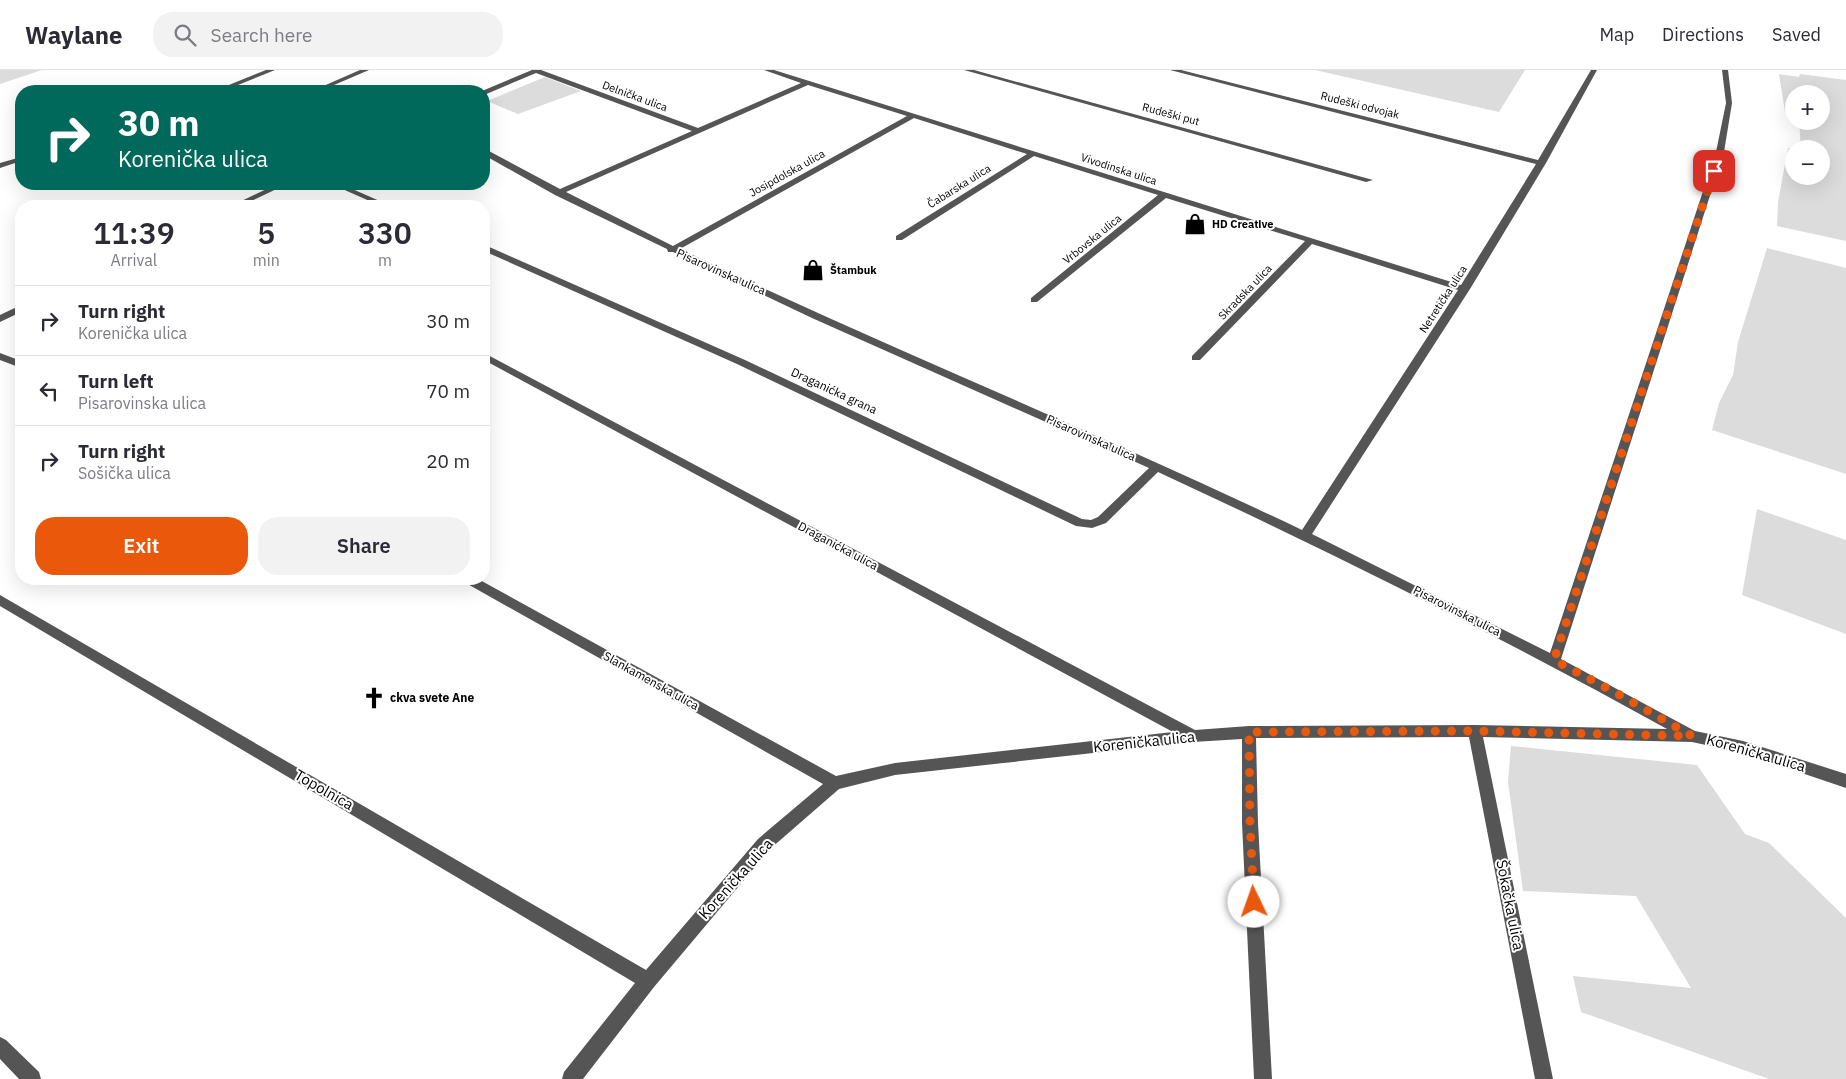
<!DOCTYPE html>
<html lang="en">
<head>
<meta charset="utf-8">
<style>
  body { margin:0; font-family:"IBM Plex Sans",sans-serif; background:#f2f2f3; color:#2b2b33; height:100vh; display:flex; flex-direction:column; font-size:19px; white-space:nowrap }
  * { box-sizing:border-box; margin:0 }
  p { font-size:16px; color:#7c7c81 }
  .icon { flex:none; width:28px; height:28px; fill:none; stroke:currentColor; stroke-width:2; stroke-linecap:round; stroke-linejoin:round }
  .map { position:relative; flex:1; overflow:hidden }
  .details { position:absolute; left:15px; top:130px; width:475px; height:385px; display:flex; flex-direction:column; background:#fff; border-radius:20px; box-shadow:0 5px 20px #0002 }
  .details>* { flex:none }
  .hud { position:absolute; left:15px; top:15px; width:475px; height:105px; border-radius:20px; box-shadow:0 5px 20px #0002; background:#00695c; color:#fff; overflow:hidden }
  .buttons { position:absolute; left:1785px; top:15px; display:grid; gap:10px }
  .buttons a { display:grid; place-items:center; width:45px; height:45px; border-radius:50%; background:#fff; box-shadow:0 5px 20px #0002; font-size:25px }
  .pin { position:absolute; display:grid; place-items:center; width:42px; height:42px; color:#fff; margin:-21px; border-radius:10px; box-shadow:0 2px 8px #0006 }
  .me { position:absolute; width:55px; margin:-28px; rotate:357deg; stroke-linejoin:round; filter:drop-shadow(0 0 4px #0008) }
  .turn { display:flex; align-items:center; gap:18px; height:105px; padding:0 20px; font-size:22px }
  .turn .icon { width:65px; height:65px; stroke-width:2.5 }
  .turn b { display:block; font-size:35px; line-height:42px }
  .eta { display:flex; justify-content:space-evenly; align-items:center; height:85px; text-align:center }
  .eta b { font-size:30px; font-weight:600; line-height:35px }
  .cta { display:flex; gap:10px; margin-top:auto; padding:10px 20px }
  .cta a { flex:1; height:58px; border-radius:20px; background:#ea580c; color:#fff; font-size:20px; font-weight:600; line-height:58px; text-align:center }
  .cta a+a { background:#f2f2f3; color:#2b2b33 }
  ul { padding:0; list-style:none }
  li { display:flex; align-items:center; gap:15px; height:70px; padding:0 20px; border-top:1px solid #e1e1e2 }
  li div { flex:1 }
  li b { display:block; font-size:19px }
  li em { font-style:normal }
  header { display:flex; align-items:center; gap:30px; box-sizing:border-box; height:70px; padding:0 25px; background:#fff; border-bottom:1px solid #e1e1e2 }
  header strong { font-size:24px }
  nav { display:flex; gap:28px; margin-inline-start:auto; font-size:18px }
  .search { width:350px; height:45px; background:#f2f2f3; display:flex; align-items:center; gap:12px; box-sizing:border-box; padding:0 18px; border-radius:20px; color:#7c7c81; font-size:19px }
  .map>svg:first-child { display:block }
  .green { fill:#dcdcdc }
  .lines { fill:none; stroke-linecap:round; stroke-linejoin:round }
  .minor { fill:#555; fill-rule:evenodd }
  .route { stroke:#ea580c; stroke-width:9; stroke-dasharray:0 16.2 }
  .labels { text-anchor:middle; stroke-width:4; stroke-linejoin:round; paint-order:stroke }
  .far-street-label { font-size:11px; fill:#000; stroke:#fff }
  .far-poi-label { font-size:11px; font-weight:bold; fill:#000; stroke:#fff; text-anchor:start }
  .street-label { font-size:12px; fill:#000; stroke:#fff }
  .poi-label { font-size:12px; font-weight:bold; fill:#000; stroke:#fff; text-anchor:start }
  .near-street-label { font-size:15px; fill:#000; stroke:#fff }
</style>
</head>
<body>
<header>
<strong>Waylane</strong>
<div class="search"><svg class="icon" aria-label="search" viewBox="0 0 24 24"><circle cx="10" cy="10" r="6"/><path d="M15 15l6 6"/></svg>Search here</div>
<nav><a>Map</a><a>Directions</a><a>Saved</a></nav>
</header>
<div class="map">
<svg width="1846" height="1009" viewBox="0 0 1846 1009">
  <rect width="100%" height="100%" fill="#fff"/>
  <path class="green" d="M0,0H42L0,14Z
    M1315,0H1525L1499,42Z
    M1779,4L1799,7L1800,4L1846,10V171L1777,156L1778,132L1788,78L1794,79V106H1821V79H1801L1799,51H1821V24H1794V44L1785,42Z
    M545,7L581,21L518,44L487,31Z
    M1767,178L1846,198V404L1712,360L1719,333L1733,305L1738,272Z
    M1757,439L1846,470V564L1742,525Z
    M1511,676L1697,695L1745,764L1769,773L1846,848V1009H1769L1581,942L1573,906L1691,918L1636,826L1523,821L1508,712Z"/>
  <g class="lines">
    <path class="minor" d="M266,0H275L223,21H214Z
      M360,0H369L320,21H312Z
      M532,0H541L698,58L801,13L764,0H774L1461,215L1536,94L1170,0H1181L1538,90L1591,0H1597L1546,93L1470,219L1312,464L1550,583L1716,82L1726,33L1722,0H1728L1732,33L1724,82L1561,589L1695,661L1743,671L1846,704V718L1743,683L1692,672L1483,667L1553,1009H1535L1469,667L1256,668L1258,753L1272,1009H1254L1242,753V669L1193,672L895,705L839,719L770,779L654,917L583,1009H562L564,1002L635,913L0,536V525L646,900L758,769L823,714L464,512L462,509H478L836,706L895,693L1173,662L484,290V283L1195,660L1249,656L1475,655L1667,659C1501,567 1331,482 1158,402L1106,453L1092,458L1076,456L737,294L484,181V175L487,176L745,290L1082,449L1091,450L1098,447L1149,398L812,248L673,182H668L667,179L555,125L484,85V80H487L560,119L692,61L536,3L484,25L482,21ZM808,15L907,46L673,176L566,122ZM914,48L1027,84L896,166V170H902L1034,86L1158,125L1031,228V232H1037L1166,128L1305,171L1192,286V290H1200L1312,174L1458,220L1302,460C1097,362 885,277 680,179Z
      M964,0H974L1373,110L1366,112Z
      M21,87V91L0,98V93Z
      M277,114H287L241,136H231Z
      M331,114H341L391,136H381Z
      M21,235V242L0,252V245Z
      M0,283L21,291V298L0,290Z
      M0,967L6,970L39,1002L41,1009H19L0,989Z"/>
  </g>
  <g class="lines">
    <path class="route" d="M1254,832L1250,753L1249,662L1475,661L1692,666L1618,624L1554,590L1714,101"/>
  </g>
  <defs>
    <g id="shop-bare" transform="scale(1.725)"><path d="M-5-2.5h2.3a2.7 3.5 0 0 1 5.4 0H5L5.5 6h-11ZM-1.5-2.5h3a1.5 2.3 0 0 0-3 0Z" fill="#000" stroke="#fff" stroke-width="2.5" paint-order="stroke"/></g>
    <g id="church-bare" transform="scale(1.725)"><path d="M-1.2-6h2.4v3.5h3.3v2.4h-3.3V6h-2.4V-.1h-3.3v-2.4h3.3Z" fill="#000" stroke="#fff" stroke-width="2.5" paint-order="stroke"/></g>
  </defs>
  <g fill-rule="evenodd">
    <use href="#shop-bare" x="1195" y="154"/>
    <use href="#shop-bare" x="813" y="200"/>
    <use href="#church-bare" x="374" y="628"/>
  </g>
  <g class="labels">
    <g class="far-street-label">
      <text transform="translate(635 26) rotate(20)" y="4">Delnička ulica</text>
      <text transform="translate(1360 35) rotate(14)" y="4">Rudeški odvojak</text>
      <text transform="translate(1171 44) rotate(15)" y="4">Rudeški put</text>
      <text transform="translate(1119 99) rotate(18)" y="4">Vivodinska ulica</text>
      <text transform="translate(787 103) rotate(-29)" y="4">Josipdolska ulica</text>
      <text transform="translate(959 116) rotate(-32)" y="4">Čabarska ulica</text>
      <text transform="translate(1092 169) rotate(-39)" y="4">Vrbovska ulica</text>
      <text transform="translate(1245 222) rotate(-46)" y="4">Skradska ulica</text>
      <text transform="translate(1443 229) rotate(-57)" y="4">Netretička ulica</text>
    </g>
    <g class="far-poi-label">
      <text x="1212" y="158">HD Creative</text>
      <text x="830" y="204">Štambuk</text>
    </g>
    <g class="street-label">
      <text transform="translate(721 202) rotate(24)" y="4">Pisarovinska ulica</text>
      <text transform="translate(834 321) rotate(25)" y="4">Draganićka grana</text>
      <text transform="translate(1091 368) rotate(24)" y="4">Pisarovinska ulica</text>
      <text transform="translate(838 476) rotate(28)" y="4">Draganićka ulica</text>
      <text transform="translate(1457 541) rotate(27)" y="4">Pisarovinska ulica</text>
      <text transform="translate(651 611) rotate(29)" y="4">Slankamenska ulica</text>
    </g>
    <g class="poi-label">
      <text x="390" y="632">ckva svete Ane</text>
    </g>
    <g class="near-street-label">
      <text transform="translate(1144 672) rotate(-6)" y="5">Korenička ulica</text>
      <text transform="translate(1756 683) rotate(16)" y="5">Korenička ulica</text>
      <text transform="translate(324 720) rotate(30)" y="5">Topolnica</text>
      <text transform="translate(736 809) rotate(-48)" y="5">Korenička ulica</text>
      <text transform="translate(1510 835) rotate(79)" y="5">Šokačka ulica</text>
    </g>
  </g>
</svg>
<div class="buttons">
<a>+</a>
<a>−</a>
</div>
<div class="pin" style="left:1714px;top:101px;background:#d93025"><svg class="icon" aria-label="arrive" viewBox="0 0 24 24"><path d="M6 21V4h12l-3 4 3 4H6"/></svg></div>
<svg class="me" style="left:1254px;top:832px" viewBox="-20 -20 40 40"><circle r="19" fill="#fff"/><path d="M0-13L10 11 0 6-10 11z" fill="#ea580c"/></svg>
<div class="hud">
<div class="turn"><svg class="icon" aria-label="right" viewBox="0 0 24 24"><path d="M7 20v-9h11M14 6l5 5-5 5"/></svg><div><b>30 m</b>Korenička ulica</div></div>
</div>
<section class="details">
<div class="eta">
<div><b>11:39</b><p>Arrival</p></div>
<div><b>5</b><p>min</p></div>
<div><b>330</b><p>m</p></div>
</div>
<ul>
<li><svg class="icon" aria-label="right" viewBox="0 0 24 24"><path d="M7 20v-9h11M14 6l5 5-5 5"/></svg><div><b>Turn right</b><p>Korenička ulica</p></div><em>30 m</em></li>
<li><svg class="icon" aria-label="left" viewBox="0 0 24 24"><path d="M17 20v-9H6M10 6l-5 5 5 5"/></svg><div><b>Turn left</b><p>Pisarovinska ulica</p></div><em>70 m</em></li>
<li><svg class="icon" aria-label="right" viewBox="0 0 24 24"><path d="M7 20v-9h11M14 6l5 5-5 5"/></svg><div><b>Turn right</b><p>Sošička ulica</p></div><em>20 m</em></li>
</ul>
<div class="cta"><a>Exit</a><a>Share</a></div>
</section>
</div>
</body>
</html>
